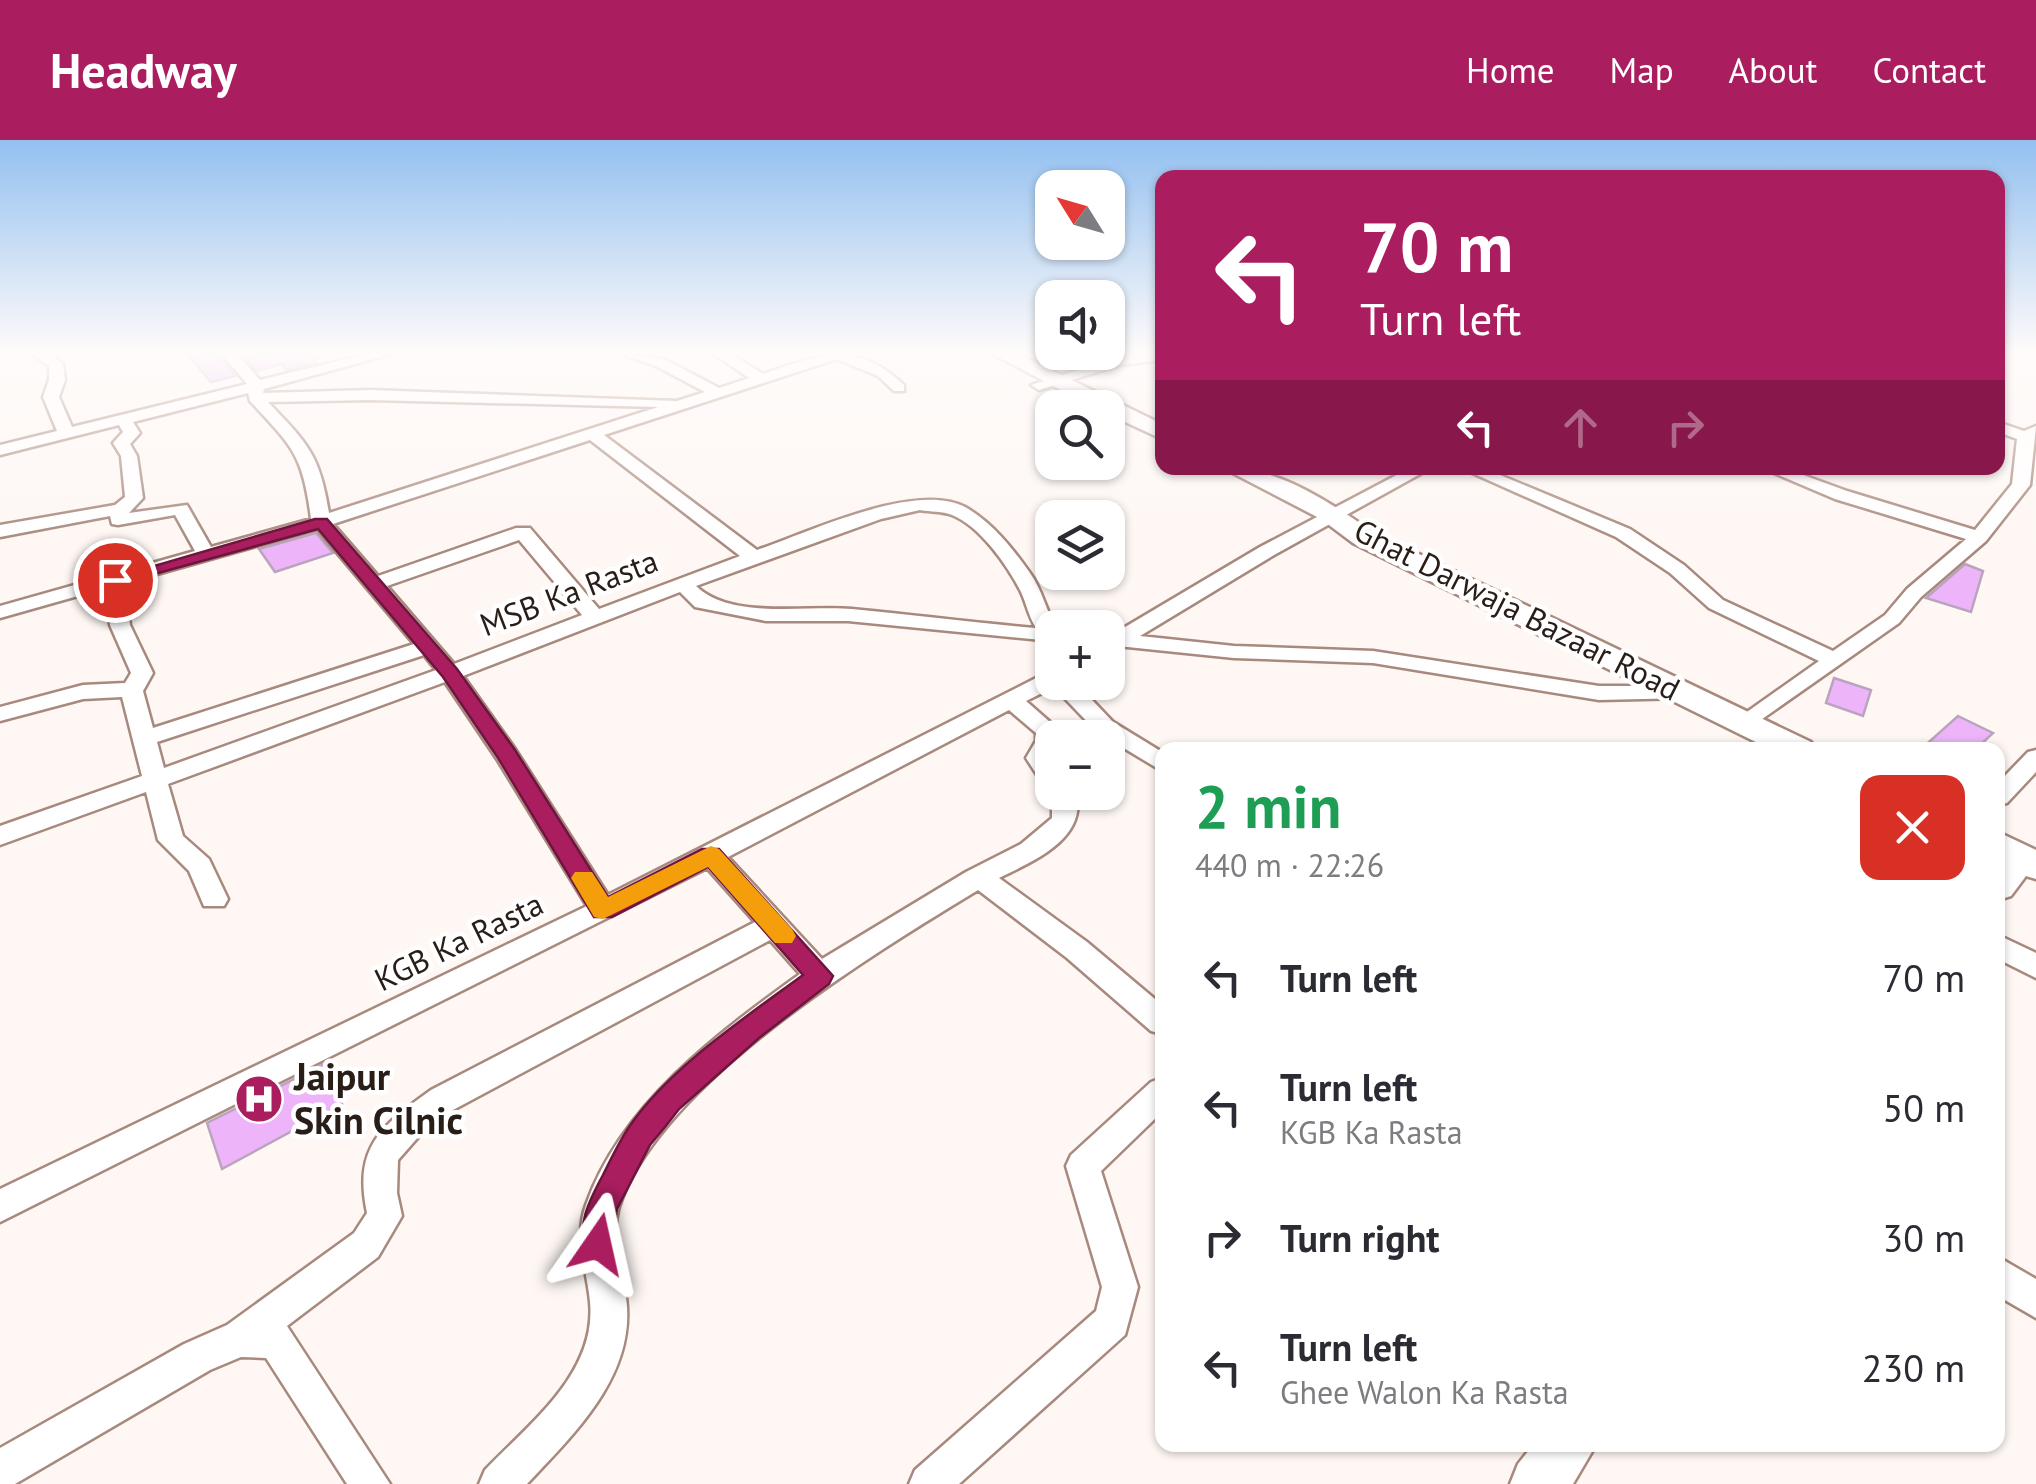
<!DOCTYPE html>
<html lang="en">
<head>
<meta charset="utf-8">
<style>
  body { margin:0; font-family:"PT Sans",sans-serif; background:#f2f2f3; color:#2b2b33; height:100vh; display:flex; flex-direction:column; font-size:38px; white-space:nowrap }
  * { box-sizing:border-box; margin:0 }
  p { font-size:32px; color:#7c7c81 }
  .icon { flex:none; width:55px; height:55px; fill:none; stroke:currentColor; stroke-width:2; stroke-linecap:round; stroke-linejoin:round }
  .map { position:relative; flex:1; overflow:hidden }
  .details { position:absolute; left:1155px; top:602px; width:850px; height:710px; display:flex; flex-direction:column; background:#fff; border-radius:20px; box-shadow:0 2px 8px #0004 }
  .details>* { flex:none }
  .top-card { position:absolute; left:1155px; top:30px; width:850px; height:305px; border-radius:20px; box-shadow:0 2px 8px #0004; background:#aa1e5f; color:#fff; overflow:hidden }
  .needle { width:65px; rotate:307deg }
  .fabs { position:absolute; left:1035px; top:30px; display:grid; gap:20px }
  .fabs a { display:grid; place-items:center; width:90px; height:90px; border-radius:20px; background:#fff; box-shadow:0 2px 8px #0004; font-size:50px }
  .pin { position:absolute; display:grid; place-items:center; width:85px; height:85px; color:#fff; margin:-42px; border:5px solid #fff; border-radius:50%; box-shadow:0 2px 10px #0007 }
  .me { position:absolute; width:110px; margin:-55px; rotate:11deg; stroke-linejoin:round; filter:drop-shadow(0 0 8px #0008) }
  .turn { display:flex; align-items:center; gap:35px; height:210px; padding:0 40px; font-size:45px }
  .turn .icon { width:130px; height:130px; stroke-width:2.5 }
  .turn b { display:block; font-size:70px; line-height:85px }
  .lanes { display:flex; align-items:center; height:95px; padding:0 40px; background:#0003; justify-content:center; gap:50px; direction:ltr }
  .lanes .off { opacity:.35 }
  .round { display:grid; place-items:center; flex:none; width:105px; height:105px; border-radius:20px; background:#f2f2f3 }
  .summary { display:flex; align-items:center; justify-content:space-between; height:170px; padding:0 40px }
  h1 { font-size:60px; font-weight:600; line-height:75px; color:#1e9e55 }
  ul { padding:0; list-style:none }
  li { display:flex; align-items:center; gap:30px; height:130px; padding:0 40px }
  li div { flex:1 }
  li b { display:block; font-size:38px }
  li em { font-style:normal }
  header { display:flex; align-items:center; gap:60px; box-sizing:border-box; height:140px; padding:0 50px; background:#aa1e5f; color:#fff }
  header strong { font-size:48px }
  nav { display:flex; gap:55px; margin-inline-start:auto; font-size:35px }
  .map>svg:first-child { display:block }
  .building { fill:#edb4f9; stroke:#b9a4bd; stroke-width:2.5 }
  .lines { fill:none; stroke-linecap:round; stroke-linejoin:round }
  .street-casing { stroke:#a8897d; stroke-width:5 }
  .secondary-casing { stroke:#a8897d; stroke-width:5 }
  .street { fill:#fff; fill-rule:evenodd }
  .secondary { fill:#fff; fill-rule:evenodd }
  .route { fill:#aa1e5f; stroke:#6e143e; stroke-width:2.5 }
  .slow { fill:#f59e0b }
  .labels { text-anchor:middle; stroke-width:9; stroke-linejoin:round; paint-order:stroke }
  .street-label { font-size:32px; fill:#291d18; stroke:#fff }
  .near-poi-label { font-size:38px; font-weight:bold; fill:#291d18; stroke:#fff; text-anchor:start }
</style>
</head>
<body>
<header>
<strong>Headway</strong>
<nav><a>Home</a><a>Map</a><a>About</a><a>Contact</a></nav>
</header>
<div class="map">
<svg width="2036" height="1344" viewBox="0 0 2036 1344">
  <rect width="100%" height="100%" fill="#fef7f4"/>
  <path class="building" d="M187,214H218L235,236L211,242Z
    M242,214H315L316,223L286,230L282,224L257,231Z
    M316,393L333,413L275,432L259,409Z
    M1965,424L1983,431L1971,472L1926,458Z
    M1834,538L1871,550L1863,576L1826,563Z
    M1958,576L1993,593L1975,610H1920Z
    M324,924L342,964L222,1029L207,983Z"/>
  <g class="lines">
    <g class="street-casing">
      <path id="street" d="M32,214H49L63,224L65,240L59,257L72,287L247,244L222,214H237L260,240L368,214H391L264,249L263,253L370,250L677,261L705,252L654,225L620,214L664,219L719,248L749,238L714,214H731L763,234C819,215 855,199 904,245V251H894L878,236L837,219L604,295L757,410C807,393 915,341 965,367C992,382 1013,409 1030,433C1043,451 1045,470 1057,488H1052V501L848,481H766L695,467L680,452L463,536L515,609L608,755L1044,534L1052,532V542H1075L1113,582L1162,612V631L1097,592L1054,547L1026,561L1059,590V598H1052V646L1043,644L1026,618L1036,601V593L1009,570L728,717L822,819L966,732L1021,704L1052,678V651L1076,652C1088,699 1033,721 999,738L1087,802L1162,865V894L1151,891L1067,818L978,750C871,815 659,944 619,1067C610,1097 621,1127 626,1157C637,1234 575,1293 527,1344H479L485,1330C529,1284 597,1233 590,1162C587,1130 574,1097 586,1065C621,965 718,893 800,834L770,800L453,970L420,995L398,1020L397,1053L402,1076L378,1117L287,1186L390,1344H347L266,1218L241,1217L210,1230L15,1344H0V1308L184,1204L227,1185L354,1093L367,1073C353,1007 381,986 431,950L755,782L707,728L0,1082V1049L587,766L497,619L445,542L168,644L183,696L209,719L228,759L224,766H204L189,731L158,700L146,652L0,705V686L142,636L122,557L83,559L0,581V567L83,545L125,543L131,533L110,485L106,448L0,478V466L195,411L175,375L118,385L112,384L110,376L0,397V385L115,365L125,357L121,316L113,303L123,292L119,285L0,315V305L57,291L43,257L49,240V226ZM248,253L250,261C293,307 303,315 311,379L211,407L187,365L129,373L143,358L137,316L130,304L140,293L133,282ZM370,260L658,267L329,373C320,315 308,304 268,262ZM590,300L740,416L599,469L530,388H516L378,436L333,384ZM920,370C930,372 943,371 952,375C980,386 1008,426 1021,452C1027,465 1028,475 1036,488C975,483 914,475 852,469C806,465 731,480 696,446L881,379ZM317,389L414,504L153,588L143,551L153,533L130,485L125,443ZM519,400L582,475L454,524L387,446ZM424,515L436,530L164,628L157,602Z
        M1162,214V220L1120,225L1039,250L1031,245L1119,217Z
        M1998,282L2024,291L2036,286L2030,345L1986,401L1921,457L1899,483L1745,591L1737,589L1734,584L1737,579L1819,521L1709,468L1670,433L1616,397L1461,328H1483L1630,389L1684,425L1723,460L1833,511L1885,475L1907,449L1966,399L1835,359L1762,328H1784L1847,351L1975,390L2012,344L2017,299L1998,292Z
        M1410,328H1431L1274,415L1140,496L1234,506L1373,511L1599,546H1679L1690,553L1687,558L1599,560L1373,523L1234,518L1108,505V493H1115L1260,407Z
        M2036,610V632L2007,663L1998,665V643L2028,612Z
        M1998,795L2036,813V838L1998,819Z
        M1162,938V972L1101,1031L1138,1147L1125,1195L959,1344H909L915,1330L1096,1171L1102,1147L1066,1026L1071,1015L1151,942Z
        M1998,1117L2036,1139V1178L1998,1156Z"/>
    </g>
    <g class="secondary-casing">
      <path id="secondary" d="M993,214H1018L1162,284V299L1108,274V268H1095Z
        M1223,328C1274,325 1330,362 1371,391L1811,602L1815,610H1772L1353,403L1321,379Z
        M1998,692L2036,710V739L2026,736L2011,756L1998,760Z
        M1533,1305H1596L1573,1344H1510L1518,1324Z"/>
    </g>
    <use href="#street" class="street"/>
    <use href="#secondary" class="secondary"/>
  </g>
  <linearGradient id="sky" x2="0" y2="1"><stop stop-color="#93c0f0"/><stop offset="0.53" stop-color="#fffbfa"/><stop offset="1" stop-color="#fffbfa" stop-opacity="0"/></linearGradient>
  <rect width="2036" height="402" fill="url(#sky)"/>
  <path class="route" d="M315,379H327L457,529L515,610L608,757L702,709H719L833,836L829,844L759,898L679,969L665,987L650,1005L617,1069L609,1114L598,1119L587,1114C575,1087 590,1059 603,1035C611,1019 619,1002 629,987C669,928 746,877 803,835L708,727L612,777H594L498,618L443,537L318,389L115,445L106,440Z"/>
  <path class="slow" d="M711,706L719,709L792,789L796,796L792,803H775L708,727L603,779L594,777L571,738L575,732H592L608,757Z"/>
  <defs>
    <g id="hospital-disc" transform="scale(2.5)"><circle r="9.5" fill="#aa1e5f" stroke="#fff"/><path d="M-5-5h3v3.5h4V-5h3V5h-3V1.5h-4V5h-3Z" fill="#fff"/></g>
  </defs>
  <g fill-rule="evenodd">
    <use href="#hospital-disc" x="259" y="959"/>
  </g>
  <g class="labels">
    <g class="street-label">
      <text transform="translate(569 453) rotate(-21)" y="11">MSB Ka Rasta</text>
      <text transform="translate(1517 470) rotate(27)" y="11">Ghat Darwaja Bazaar Road</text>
      <text transform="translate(459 802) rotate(-26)" y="11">KGB Ka Rasta</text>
    </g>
    <g class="near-poi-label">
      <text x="294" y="950">Jaipur<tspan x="294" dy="44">Skin Cilnic</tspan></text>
    </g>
  </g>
</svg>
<div class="fabs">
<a><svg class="needle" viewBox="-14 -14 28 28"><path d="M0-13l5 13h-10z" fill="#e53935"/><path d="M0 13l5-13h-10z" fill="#7c7c81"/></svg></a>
<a><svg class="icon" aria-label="sound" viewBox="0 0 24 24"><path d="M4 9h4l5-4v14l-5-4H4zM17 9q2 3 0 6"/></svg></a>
<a><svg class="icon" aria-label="search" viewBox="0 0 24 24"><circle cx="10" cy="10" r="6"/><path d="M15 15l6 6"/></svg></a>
<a><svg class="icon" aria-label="layers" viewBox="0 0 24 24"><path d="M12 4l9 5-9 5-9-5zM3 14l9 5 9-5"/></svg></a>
<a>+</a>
<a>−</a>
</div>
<div class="pin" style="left:115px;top:440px;background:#d93025"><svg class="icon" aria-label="arrive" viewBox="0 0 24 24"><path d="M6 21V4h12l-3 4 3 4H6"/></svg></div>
<svg class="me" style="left:598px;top:1104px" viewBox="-20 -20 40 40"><path d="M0-17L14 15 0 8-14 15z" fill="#aa1e5f" stroke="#fff" stroke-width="4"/></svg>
<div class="top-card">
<div class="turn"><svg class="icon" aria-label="left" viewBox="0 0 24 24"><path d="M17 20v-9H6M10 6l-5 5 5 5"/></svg><div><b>70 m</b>Turn left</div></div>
<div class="lanes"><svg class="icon" aria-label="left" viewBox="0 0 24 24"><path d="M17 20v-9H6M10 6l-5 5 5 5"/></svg><svg class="icon off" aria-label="ahead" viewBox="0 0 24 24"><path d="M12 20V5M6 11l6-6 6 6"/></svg><svg class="icon off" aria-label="right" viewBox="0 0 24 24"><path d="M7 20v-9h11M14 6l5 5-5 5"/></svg></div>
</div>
<section class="details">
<div class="summary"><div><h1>2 min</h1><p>440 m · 22:26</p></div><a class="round" style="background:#d93025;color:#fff"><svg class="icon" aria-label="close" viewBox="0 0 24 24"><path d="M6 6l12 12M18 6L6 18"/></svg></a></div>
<ul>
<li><svg class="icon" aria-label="left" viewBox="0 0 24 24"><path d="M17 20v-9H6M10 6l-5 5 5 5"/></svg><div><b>Turn left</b></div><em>70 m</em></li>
<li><svg class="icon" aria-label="left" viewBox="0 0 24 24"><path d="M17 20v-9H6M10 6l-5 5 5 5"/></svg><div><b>Turn left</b><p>KGB Ka Rasta</p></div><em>50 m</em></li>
<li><svg class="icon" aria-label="right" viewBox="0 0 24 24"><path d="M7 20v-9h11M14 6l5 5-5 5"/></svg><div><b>Turn right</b></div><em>30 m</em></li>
<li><svg class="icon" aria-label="left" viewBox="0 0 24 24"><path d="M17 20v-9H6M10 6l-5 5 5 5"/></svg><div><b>Turn left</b><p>Ghee Walon Ka Rasta</p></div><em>230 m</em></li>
</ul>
</section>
</div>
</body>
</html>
